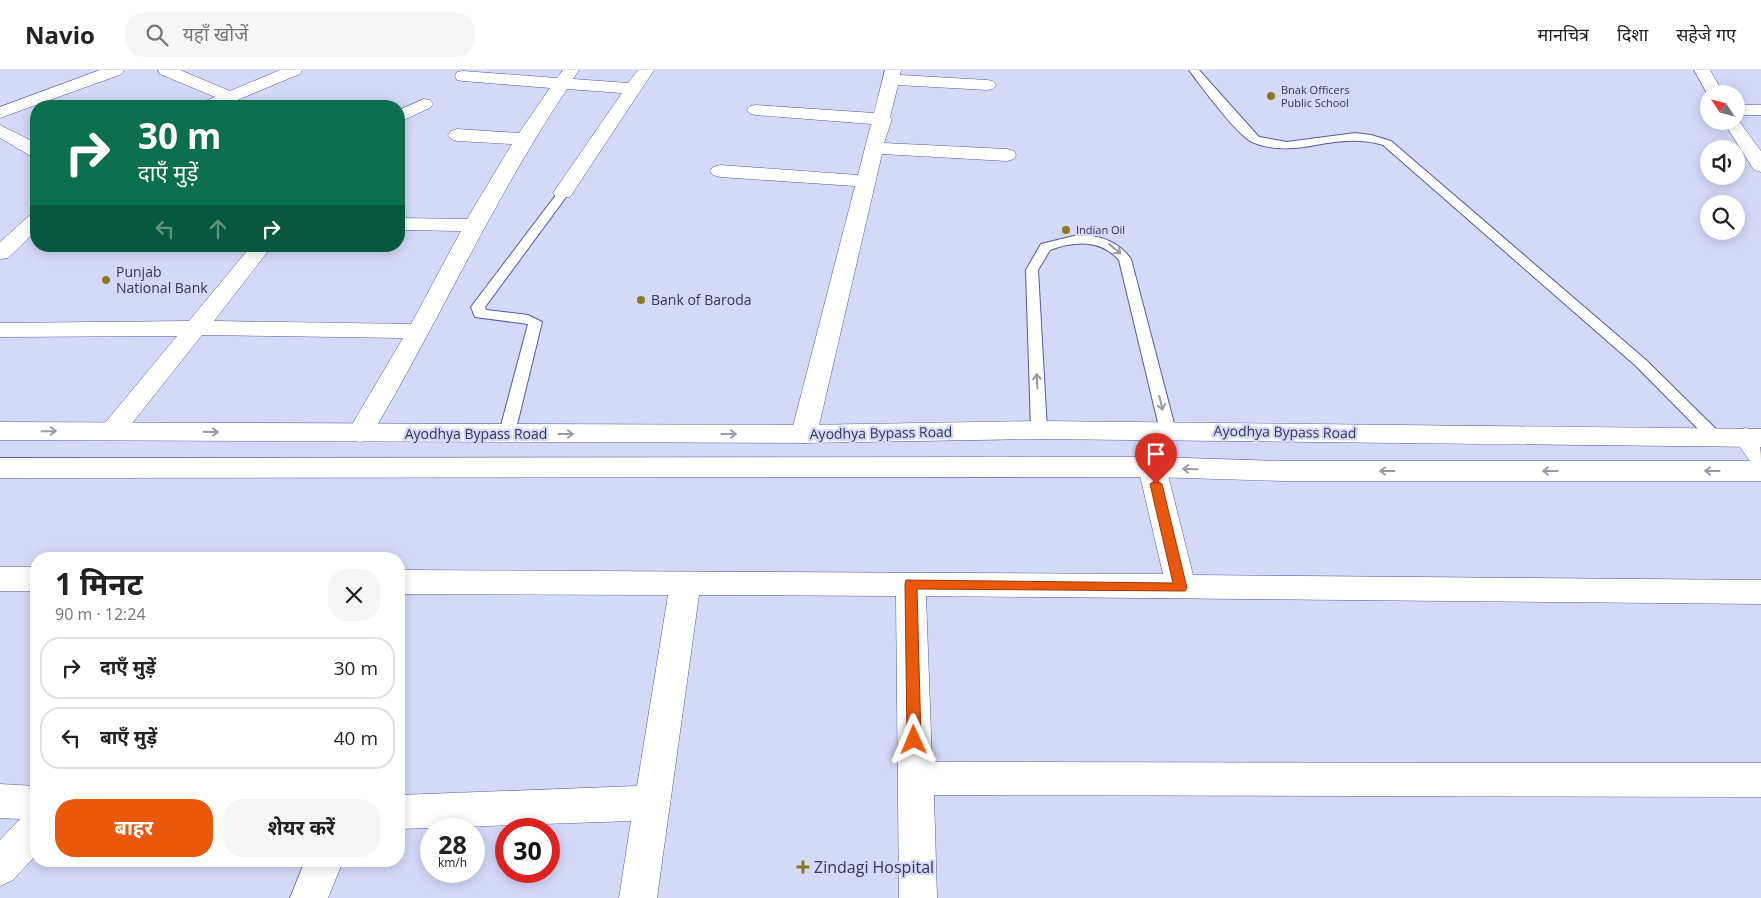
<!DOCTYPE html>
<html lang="hi">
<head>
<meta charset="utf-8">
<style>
  body { margin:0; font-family:"Open Sans","Noto Sans Devanagari",sans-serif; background:#f6f6f6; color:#222; height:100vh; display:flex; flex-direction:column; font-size:19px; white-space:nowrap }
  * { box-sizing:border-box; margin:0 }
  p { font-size:16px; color:#767676 }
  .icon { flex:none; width:28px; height:28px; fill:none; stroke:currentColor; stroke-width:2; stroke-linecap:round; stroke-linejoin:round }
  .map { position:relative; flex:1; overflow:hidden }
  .side { position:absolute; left:30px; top:482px; width:375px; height:315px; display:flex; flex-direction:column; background:#fff; border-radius:20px; box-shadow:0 2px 12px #0003 }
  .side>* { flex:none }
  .top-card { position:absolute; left:30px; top:30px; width:375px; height:152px; border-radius:20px; box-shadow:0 2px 12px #0003; background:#0b6e4f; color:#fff; overflow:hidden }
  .needle { width:32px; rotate:306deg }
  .controls { position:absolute; left:1700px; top:15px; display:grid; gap:10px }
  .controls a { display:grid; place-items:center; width:45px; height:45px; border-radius:50%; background:#fff; box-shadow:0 2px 12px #0003; font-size:25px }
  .speed { position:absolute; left:420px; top:748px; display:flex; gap:10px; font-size:25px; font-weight:700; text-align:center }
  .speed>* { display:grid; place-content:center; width:65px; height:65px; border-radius:50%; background:#fff; box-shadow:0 2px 12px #0003; line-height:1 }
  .speed small { font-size:12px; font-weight:400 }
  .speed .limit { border:8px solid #d22; background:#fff; color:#111 }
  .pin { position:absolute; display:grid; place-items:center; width:42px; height:42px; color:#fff; margin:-51px -21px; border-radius:50% 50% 50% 0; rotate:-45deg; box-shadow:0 0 5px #0007 }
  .pin .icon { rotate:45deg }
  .me { position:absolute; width:55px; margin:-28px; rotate:359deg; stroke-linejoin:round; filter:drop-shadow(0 0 4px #0008) }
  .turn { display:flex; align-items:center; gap:18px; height:105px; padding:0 25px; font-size:22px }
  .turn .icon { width:65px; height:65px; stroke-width:2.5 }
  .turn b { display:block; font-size:35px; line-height:42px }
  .lanes { display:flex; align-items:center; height:48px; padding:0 25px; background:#0003; justify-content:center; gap:25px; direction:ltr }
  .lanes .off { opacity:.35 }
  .round { display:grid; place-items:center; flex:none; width:52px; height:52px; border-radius:20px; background:#f6f6f6 }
  .overview { display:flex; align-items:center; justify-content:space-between; height:85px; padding:0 25px }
  h1 { font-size:30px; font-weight:700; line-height:38px }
  .button { display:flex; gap:10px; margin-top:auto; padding:10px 25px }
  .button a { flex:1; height:58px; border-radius:20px; background:#ea580c; color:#fff; font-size:20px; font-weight:700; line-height:58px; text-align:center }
  .button a+a { background:#f6f6f6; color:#222 }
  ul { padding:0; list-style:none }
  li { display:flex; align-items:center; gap:15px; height:62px; margin:0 10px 8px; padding:0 15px; border:2px solid #e0e0e0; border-radius:20px }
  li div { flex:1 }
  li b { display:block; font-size:19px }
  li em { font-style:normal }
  header { display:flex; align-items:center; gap:30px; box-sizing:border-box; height:70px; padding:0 25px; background:#fff; border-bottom:1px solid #e0e0e0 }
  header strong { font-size:24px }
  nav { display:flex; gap:28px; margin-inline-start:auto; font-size:18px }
  .search { width:350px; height:45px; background:#f6f6f6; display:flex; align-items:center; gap:12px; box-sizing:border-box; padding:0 18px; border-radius:20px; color:#767676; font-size:19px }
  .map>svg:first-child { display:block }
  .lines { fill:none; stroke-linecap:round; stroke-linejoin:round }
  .lane-casing { stroke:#555a9d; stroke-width:2 }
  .street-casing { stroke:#555a9d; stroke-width:1 }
  .secondary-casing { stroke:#555a9d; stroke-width:1 }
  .primary-casing { stroke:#555a9d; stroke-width:1 }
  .lane { fill:#fff; fill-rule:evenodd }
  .street { fill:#fff; fill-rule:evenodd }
  .secondary { fill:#fff; fill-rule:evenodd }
  .primary { fill:#fff; fill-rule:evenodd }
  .oneway { stroke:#999aaa }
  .route { fill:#ea580c; stroke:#983908 }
  .poi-dot { fill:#8a7a1f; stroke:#d4d9f8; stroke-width:2 }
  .labels { text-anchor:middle; stroke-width:4.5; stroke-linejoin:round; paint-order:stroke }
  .far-poi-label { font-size:11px; fill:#333654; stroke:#d4d9f8; text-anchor:start }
  .poi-label { font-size:14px; fill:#333654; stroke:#d4d9f8; text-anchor:start }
  .street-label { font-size:14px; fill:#333654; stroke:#d4d9f8 }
  .near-poi-label { font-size:16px; fill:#333654; stroke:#d4d9f8; text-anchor:start }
</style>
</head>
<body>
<header>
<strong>Navio</strong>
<div class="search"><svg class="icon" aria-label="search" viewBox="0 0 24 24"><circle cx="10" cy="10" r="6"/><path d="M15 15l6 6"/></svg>यहाँ खोजें</div>
<nav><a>मानचित्र</a><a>दिशा</a><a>सहेजे गए</a></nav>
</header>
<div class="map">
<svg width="1761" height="828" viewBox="0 0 1761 828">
  <rect width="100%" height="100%" fill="#d4d9f8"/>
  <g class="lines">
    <g class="lane-casing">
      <path id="lane" d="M1189,0H1199L1259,67L1287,72L1355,63L1371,65L1391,71L1646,290L1720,363L1723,367L1720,371H1710L1636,296L1383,75C1360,68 1339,71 1316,75C1295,79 1272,81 1252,72C1236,64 1201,16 1189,0Z
        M563,119L569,123L485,237L486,240L528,245L542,252L515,363L512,367H502L499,363L528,254L475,247L471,237L559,121Z
        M1078,165C1099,165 1118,171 1131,189L1176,361L1173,365H1163L1160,361L1119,190C1100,169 1075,171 1050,180L1038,200L1047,360L1044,364H1034L1031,360L1026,200L1041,174Z"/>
    </g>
    <g class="street-casing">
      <path id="street" d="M100,0H124L122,4L0,48V37Z
        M158,0H180L230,21L280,0H302L300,4L223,36H200L203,32L215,27L160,4Z
        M563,0H579L573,9L628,13L638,0H654L570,127H556L553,123L622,23L567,19C492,131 438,254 369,369L360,372L351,369L347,363L403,268L202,265L122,366L113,369L104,366L100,360L104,354L177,266L0,267V253L189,251L251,176H272L214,251L411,254L461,161L399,160V148L467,149L512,74L457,71L451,69L448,65L451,61L457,59L519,63L550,18L463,11L457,10L455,6L457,2L463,1L557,8Z
        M885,0H901L900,5L987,10L993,11L996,15L993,19L987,20L898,15L890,47L892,49L884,73L1007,79L1014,81L1016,85L1014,89L1007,91L882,84L817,364L813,370L804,373L795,370L791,364L855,116L720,107L713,105L710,101L713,97L720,95L858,105L871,54L756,45L750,44L747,40L750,36L756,35L874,43Z
        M1694,0H1710L1724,24H1709V27Z
        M424,29L430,30L433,34L430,38L399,52V40Z
        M1736,35H1761V45H1736Z
        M1736,47L1761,81V102L1754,100L1723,51H1736Z
        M0,55L36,73V87L29,85L0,68Z
        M36,144V161L8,188L0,189V172L29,146Z
        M1152,387L1162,390L1166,397L1193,505L1761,510V534L926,526L932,692L1761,693V727L934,725L937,828H899L896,526L699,525L657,828H619L631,751L399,759V725L637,716L668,525L399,524V500L1163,504L1138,397L1142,390Z
        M0,497H36V521H0Z
        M0,714L36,716V785L13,810L0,816V770L20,749L0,748Z
        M305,791H343L328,828H290Z"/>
    </g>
    <g class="secondary-casing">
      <path id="secondary" d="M1746,358C1761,363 1761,379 1761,397L1752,394L1733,367L1737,361Z"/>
    </g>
    <g class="primary-casing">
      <path id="primary" d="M1039,351L1761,359V377L1039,369L804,373L0,370V352L804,355Z
        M1152,387L1284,391H1761V411H1284L1152,407L0,408V388Z"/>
    </g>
    <use href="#lane" class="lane"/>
    <use href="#street" class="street"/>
    <use href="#secondary" class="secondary"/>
    <use href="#primary" class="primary"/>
  </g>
  <defs><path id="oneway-shaft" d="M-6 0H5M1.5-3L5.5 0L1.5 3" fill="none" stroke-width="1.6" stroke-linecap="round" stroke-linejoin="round" transform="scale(1.25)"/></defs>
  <g class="oneway">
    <use href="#oneway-shaft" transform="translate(1115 179) rotate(40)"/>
    <use href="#oneway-shaft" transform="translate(1037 311) rotate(-93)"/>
    <use href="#oneway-shaft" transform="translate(1161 333) rotate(76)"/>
    <use href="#oneway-shaft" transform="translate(49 361) rotate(-1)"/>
    <use href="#oneway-shaft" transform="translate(211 362) rotate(1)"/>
    <use href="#oneway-shaft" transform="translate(566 364)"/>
    <use href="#oneway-shaft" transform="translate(729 364)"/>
    <use href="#oneway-shaft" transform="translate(1190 399) rotate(-178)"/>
    <use href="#oneway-shaft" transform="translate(1387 401) rotate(-180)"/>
    <use href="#oneway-shaft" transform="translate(1550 401) rotate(-180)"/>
    <use href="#oneway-shaft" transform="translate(1712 401) rotate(-180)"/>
  </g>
  <path class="route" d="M1156,410L1162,414L1187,518L1185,521L917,519L921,670L919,674L914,676L909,674L907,670L905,514L906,510L1173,513L1150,414Z"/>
  <g class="poi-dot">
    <circle cx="1271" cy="26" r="5"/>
    <circle cx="1066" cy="160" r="5"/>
    <circle cx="106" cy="210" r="5"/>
    <circle cx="641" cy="230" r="5"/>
    <path d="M800.5 789.5h5v5h5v5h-5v5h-5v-5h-5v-5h5z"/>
  </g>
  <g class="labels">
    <g class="far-poi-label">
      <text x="1281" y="24">Bnak Officers<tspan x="1281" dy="13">Public School</tspan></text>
      <text x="1076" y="164">Indian Oil</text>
    </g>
    <g class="poi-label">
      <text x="116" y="207">Punjab<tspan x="116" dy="16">National Bank</tspan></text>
      <text x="651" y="235">Bank of Baroda</text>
    </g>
    <g class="street-label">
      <text transform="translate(1285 362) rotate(1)" y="5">Ayodhya Bypass Road</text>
      <text transform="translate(881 363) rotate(-1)" y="5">Ayodhya Bypass Road</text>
      <text x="476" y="369">Ayodhya Bypass Road</text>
    </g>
    <g class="near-poi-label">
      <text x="814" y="803">Zindagi Hospital</text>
    </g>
  </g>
</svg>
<div class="controls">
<a><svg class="needle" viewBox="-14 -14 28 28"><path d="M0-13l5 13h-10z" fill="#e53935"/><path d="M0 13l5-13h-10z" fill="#767676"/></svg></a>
<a><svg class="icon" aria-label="sound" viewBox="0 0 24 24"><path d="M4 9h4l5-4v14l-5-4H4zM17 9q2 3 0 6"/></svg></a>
<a><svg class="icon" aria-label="search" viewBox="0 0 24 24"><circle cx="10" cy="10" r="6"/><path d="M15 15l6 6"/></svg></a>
</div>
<div class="speed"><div>28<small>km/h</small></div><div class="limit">30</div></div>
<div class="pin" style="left:1156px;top:414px;background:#d93025"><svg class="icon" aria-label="arrive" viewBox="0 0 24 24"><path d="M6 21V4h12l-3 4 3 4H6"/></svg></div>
<svg class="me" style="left:914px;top:670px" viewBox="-20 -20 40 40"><path d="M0-17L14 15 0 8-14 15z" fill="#ea580c" stroke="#fff" stroke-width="4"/></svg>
<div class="top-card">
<div class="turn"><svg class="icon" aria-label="right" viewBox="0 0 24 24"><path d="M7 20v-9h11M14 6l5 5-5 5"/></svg><div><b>30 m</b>दाएँ मुड़ें</div></div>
<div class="lanes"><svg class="icon off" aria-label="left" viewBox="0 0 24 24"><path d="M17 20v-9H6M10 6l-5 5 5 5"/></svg><svg class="icon off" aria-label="ahead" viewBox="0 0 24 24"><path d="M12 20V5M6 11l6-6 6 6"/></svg><svg class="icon" aria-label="right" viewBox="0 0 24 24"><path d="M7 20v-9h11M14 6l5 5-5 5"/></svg></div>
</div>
<section class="side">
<div class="overview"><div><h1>1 मिनट</h1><p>90 m · 12:24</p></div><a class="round"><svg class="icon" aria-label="close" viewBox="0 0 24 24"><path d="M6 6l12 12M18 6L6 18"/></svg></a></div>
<ul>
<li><svg class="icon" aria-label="right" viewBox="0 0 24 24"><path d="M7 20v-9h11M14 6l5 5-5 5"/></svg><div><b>दाएँ मुड़ें</b></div><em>30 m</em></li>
<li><svg class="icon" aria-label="left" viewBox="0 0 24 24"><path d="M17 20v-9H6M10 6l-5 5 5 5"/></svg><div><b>बाएँ मुड़ें</b></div><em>40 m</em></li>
</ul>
<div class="button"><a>बाहर</a><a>शेयर करें</a></div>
</section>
</div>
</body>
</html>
